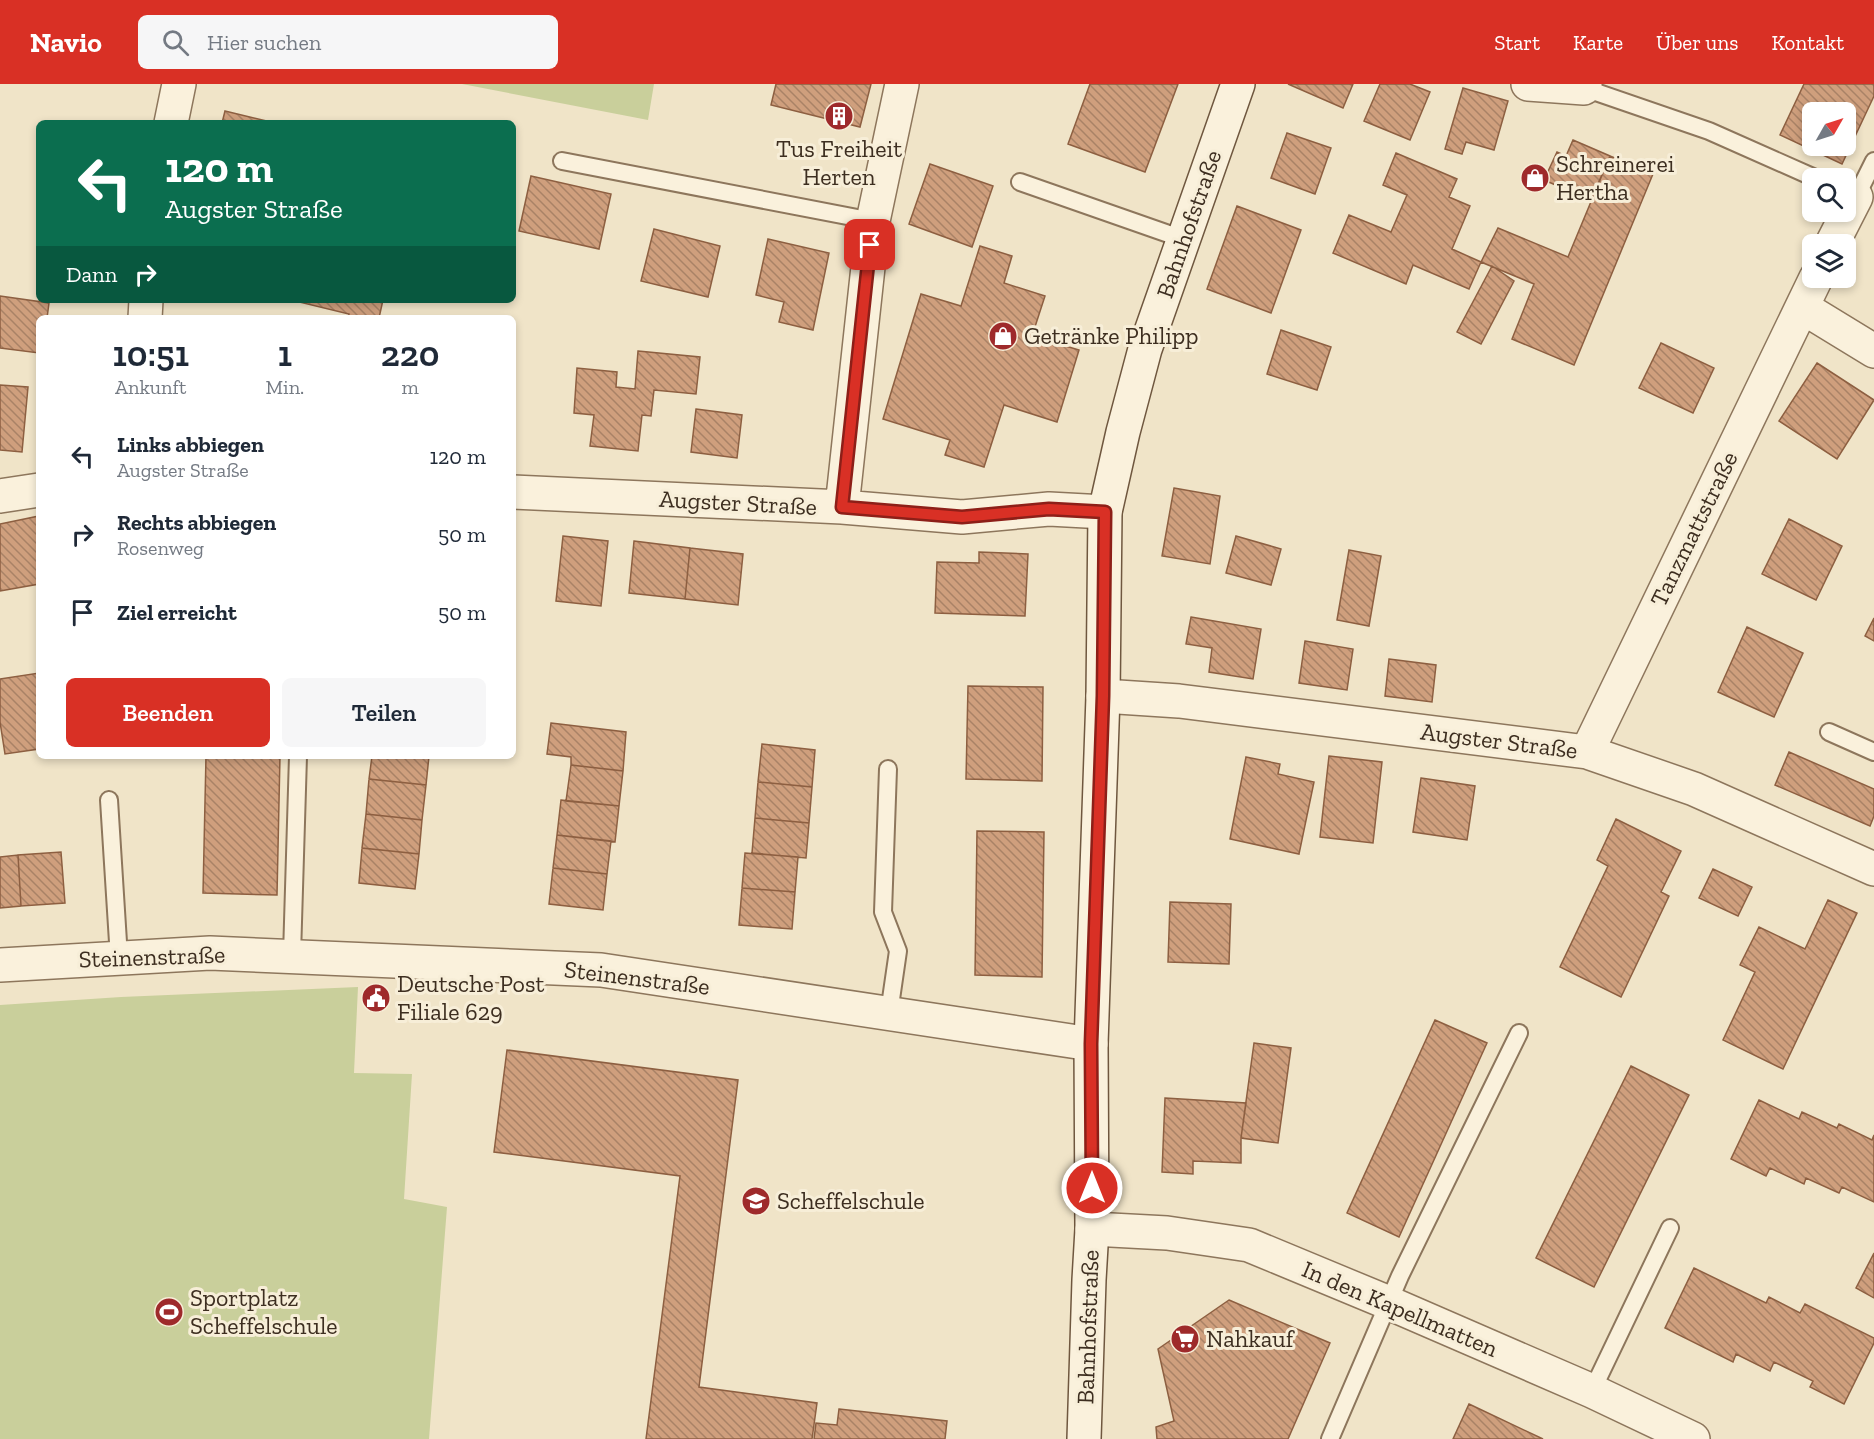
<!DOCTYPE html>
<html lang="de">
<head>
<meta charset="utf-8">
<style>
  body { margin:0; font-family:"Zilla Slab",serif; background:#f6f6f7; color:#1f2937; height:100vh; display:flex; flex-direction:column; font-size:22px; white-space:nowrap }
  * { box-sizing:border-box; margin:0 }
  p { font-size:20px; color:#747a83 }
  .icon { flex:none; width:33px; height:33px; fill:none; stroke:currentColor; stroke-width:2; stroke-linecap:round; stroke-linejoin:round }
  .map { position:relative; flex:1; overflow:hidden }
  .side { position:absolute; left:36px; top:231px; width:480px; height:444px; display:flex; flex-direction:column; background:#fff; border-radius:9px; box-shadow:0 3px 9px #0003 }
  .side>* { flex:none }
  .hud { position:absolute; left:36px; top:36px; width:480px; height:183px; border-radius:9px; box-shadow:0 3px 9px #0003; background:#0b6e4f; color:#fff; overflow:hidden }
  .needle { width:39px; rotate:51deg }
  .fabs { position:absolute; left:1802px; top:18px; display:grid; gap:12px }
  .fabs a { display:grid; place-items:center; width:54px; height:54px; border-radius:9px; background:#fff; box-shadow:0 3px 9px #0003; font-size:30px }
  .pin { position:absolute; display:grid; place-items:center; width:51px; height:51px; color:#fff; margin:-26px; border-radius:12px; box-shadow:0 3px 9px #0006 }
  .me { position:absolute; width:66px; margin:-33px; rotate:0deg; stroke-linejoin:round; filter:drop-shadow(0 0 4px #0008) }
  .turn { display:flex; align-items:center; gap:21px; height:126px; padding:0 30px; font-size:27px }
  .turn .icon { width:78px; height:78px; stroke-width:2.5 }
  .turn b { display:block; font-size:42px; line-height:51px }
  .then { display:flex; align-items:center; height:57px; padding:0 30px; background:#0003; gap:12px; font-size:22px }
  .eta { display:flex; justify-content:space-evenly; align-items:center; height:102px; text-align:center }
  .eta b { font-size:36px; font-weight:600; line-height:42px }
  .cta { display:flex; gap:12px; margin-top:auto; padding:12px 30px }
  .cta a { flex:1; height:69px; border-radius:9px; background:#d93025; color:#fff; font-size:24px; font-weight:600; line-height:69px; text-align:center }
  .cta a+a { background:#f6f6f7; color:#1f2937 }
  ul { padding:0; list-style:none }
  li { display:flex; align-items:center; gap:18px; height:78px; padding:0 30px }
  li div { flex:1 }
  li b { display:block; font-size:22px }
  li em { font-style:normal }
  header { display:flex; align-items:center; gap:36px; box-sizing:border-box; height:84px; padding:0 30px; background:#d93025; color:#fff }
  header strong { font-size:28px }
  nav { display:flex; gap:33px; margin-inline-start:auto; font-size:21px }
  .search { width:420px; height:54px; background:#f6f6f7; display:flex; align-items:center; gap:15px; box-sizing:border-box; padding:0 21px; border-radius:9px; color:#747a83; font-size:22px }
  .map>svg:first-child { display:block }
  .green { fill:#c9cf9b }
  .building { fill:url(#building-back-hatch); stroke:#8d5f41; stroke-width:1.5; fill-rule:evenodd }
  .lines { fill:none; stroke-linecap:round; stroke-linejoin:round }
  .lane-casing { stroke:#8d765c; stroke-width:20 }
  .street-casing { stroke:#8d765c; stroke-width:36 }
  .secondary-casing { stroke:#6f573f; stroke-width:36 }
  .lane { stroke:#faf1dc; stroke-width:16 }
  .street { stroke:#faf1dc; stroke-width:33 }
  .secondary { stroke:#faf1dc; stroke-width:33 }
  .route-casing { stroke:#8d1f18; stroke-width:15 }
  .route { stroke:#d93025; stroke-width:10 }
  .labels { text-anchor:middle; stroke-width:6; stroke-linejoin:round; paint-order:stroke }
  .poi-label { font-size:24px; fill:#3d2e20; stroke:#f7eed8; text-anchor:start }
  .street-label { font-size:24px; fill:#3d2e20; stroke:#f7eed8 }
</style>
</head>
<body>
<header>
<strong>Navio</strong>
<div class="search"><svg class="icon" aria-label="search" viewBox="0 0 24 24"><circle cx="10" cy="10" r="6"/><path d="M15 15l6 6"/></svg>Hier suchen</div>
<nav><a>Start</a><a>Karte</a><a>Über uns</a><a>Kontakt</a></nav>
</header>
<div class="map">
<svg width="1874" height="1355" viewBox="0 0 1874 1355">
  <defs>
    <pattern id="building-back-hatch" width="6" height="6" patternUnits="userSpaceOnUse" patternTransform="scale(1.5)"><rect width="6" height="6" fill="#cf9f7d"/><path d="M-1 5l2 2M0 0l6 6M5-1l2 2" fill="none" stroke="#a98266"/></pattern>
  </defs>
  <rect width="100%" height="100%" fill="#f0e4c8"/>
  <path class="green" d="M462,0H654L648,36Z
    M358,903L354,989L412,990L404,1115L447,1123L429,1355H0V921L121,913Z"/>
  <path class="building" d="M776,0H871L860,43L771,21Z
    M1090,0H1178L1145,88L1068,60Z
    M1288,0H1353L1343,24Z
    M1380,0H1410L1430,8L1410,56L1364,37Z
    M1804,0H1874V12L1842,80L1780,51ZM1812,28H1845V62H1812Z
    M1463,4L1508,17L1494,66L1466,58L1462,70L1445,65Z
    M225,27L275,39H222Z
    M1287,49L1331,64L1315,110L1271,94Z
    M1573,56L1610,72L1591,116L1544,96L1557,68L1566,72Z
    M1396,69L1457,95L1449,113L1470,122L1452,165L1481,178L1469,205L1413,181L1406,200L1333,169L1349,131L1391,148L1407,111L1383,101Z
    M1610,72L1653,90L1574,281L1512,255L1534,200L1481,178L1498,144L1568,173Z
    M930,80L993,102L972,163L909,140Z
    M531,92L611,110L599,165L519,147Z
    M1237,122L1301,146L1271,229L1207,205Z
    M654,145L720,162L708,213L641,197Z
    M768,155L829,169L813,246L779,238L784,218L756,211Z
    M980,162L1012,172L1004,199L1045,212L1032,252L1079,266L1057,338L1004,321L984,383L945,371L950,356L883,335L921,210L961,222Z
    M1492,182L1514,197L1481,260L1457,248Z
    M0,212L49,219L47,234H39V269L0,264Z
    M295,216H383L379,234H348L349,230L295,217Z
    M1281,246L1331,263L1317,306L1267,290Z
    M1661,259L1714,284L1693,329L1639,304Z
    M638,267L700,273L696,310L654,306L651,332L642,331L638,367L590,362L594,331L574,329L577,284L617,288L616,303L635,305Z
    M1817,279L1874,316L1837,375L1779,337Z
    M0,301L28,303L22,368L0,366Z
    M696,325L742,331L737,374L691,368Z
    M1174,404L1220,412L1210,480L1162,472Z
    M39,432V500L0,507V440Z
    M1789,435L1842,462L1816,516L1762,490Z
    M563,452L608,457L601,522L556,517Z
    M1236,452L1281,465L1271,501L1226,489Z
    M634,457L690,464L685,515L629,509Z
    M690,464L743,470L738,521L685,515Z
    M1349,466L1381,472L1369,542L1337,536Z
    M979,468L1028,470L1025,532L935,529L937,478L979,479Z
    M1191,533L1261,545L1253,595L1209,588L1212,564L1186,560Z
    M1874,534V557L1865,552Z
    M1747,543L1803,569L1774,633L1718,608Z
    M1305,557L1353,565L1347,606L1299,599Z
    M1389,575L1436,581L1432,618L1385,612Z
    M39,589V665L5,670L0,638V595Z
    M968,602L1043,603L1042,697L966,695Z
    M551,639L626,648L623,687L571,681V673L547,670Z
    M762,660L815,666L812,703L758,698Z
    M1789,668L1874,705V732L1870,742L1775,701Z
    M206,672H280L277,811L203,809Z
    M372,672H429L426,701L369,695Z
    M1329,672L1382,678L1373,759L1320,753Z
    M1246,673L1280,680L1278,690L1314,698L1299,770L1230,755Z
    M571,681L623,687L619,722L566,717Z
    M1421,694L1475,702L1467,756L1413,748Z
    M369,695L426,701L422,736L366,730Z
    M758,698L812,703L809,739L755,734Z
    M561,716L619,722L615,758L557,751Z
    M366,730L422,736L419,770L362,764Z
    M755,734L809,739L806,774L752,769Z
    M1616,735L1681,767L1661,808L1669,812L1621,913L1560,883L1608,782L1597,776Z
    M977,747L1044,748L1042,893L975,891Z
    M557,751L611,757L607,790L553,784Z
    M362,764L419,770L415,805L359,799Z
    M61,768L65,819L21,822L18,771Z
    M745,769L798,773L795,808L742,804Z
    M18,771L21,822L0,824V773Z
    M553,784L607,790L603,826L549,820Z
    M1713,785L1752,803L1738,832L1699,814Z
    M742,804L795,808L792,845L739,841Z
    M1828,816L1857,829L1783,985L1723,956L1755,888L1740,881L1759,843L1805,865Z
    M1170,818L1231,820L1229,880L1168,878Z
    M1435,936L1487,959L1399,1153L1347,1129Z
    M1254,959L1291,964L1278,1059L1241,1054Z
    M507,966L738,996L699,1303L817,1319L812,1355H646L680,1092L494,1068Z
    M1631,982L1689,1011L1594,1203L1536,1174Z
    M1165,1014L1246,1019L1241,1054V1079L1193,1077V1090L1162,1088Z
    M1759,1016L1799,1035L1802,1028L1837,1044L1839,1040L1872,1056L1874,1051V1118L1842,1103L1839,1109L1806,1094L1804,1100L1770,1084L1766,1092L1731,1075Z
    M1874,1169V1214L1856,1204Z
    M1694,1184L1766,1219L1769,1213L1800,1229L1805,1220L1874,1254V1259L1844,1320L1810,1303L1813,1297L1774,1278L1770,1287L1736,1270L1733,1278L1665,1244Z
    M1229,1216L1330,1259L1288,1355H1157L1156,1343L1174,1337L1158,1265Z
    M1469,1320L1543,1355H1453Z
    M839,1325L947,1337L945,1355H814L816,1339L837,1341Z"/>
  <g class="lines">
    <g class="lane-casing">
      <path id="lane" d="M1584,4L1709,47L1815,94
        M562,77L873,137
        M1020,98L1183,155
        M1851,111L1856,113L1874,77
        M1829,648L1874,668
        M888,685L883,828L898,867L889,929
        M109,716L119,874
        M292,871L298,672
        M1592,1307L1670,1144
        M1330,1355L1400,1192L1519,949"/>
    </g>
    <g class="street-casing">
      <path id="street" d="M1528,0L1584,4L1585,0
        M171,39L179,0
        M1832,160L1856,113
        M1802,223L1874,267
        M145,234L146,216
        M513,408L842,423L962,433L1049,425L1105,428
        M0,412L39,406
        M842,423L873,137L902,0
        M1103,612L1179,617L1587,668L1694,705L1874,785
        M1587,668L1816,194
        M0,881L210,869L601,886L1091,960
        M1092,1145L1167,1149L1249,1161L1389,1219L1592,1307L1693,1355"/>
    </g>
    <g class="secondary-casing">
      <path id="secondary" d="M1084,1355L1089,1196L1092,1145L1091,960L1103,612L1105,428L1123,348L1145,265L1238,0"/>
    </g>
    <use href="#lane" class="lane"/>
    <use href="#street" class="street"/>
    <use href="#secondary" class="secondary"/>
  </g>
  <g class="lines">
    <g class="route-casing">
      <path id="route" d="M870,161L842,423L962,433L1049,425L1105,428L1103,612L1091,960L1092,1104"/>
    </g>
    <use href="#route" class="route"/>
  </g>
  <defs>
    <g id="building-disc" transform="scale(1.5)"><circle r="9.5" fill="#9e2a2b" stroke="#f7eed8"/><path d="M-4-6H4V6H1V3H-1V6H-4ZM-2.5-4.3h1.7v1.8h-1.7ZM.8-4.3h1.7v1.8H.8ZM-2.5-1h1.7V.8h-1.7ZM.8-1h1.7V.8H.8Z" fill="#fff"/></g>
    <g id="shop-disc" transform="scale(1.5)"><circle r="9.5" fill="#9e2a2b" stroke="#f7eed8"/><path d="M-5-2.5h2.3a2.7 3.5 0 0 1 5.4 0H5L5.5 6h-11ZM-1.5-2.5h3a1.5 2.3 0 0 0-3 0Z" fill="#fff"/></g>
    <g id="civic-disc" transform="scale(1.5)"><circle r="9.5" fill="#9e2a2b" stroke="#f7eed8"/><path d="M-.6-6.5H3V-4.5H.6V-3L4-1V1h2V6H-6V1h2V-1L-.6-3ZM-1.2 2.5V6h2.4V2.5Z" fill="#fff"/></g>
    <g id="school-disc" transform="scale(1.5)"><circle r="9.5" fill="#9e2a2b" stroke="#f7eed8"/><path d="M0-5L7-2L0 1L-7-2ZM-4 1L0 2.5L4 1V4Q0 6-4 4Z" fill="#fff"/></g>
    <g id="stadium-disc" transform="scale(1.5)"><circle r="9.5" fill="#9e2a2b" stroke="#f7eed8"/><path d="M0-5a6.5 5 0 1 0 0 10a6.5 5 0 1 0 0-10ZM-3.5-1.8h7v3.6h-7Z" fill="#fff"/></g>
    <g id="supermarket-disc" transform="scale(1.5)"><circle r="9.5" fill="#9e2a2b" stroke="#f7eed8"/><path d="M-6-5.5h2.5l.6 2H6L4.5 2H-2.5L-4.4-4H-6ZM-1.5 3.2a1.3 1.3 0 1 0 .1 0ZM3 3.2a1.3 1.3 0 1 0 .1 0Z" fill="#fff"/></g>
  </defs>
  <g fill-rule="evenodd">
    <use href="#building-disc" x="839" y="32"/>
    <use href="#shop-disc" x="1535" y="94"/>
    <use href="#shop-disc" x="1003" y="252"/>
    <use href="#civic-disc" x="376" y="914"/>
    <use href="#school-disc" x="756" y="1117"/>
    <use href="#stadium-disc" x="169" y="1228"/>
    <use href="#supermarket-disc" x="1185" y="1255"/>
  </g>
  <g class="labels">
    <g class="poi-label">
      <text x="839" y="73" text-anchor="middle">Tus Freiheit<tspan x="839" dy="28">Herten</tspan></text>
      <text x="1556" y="88">Schreinerei<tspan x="1556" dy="28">Hertha</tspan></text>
      <text x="1024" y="260">Getränke Philipp</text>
      <text x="397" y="908">Deutsche Post<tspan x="397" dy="28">Filiale 629</tspan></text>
      <text x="777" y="1125">Scheffelschule</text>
      <text x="190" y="1222">Sportplatz<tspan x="190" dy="28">Scheffelschule</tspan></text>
      <text x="1206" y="1263">Nahkauf</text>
    </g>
    <g class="street-label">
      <text transform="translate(1189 140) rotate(-71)" y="8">Bahnhofstraße</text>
      <text transform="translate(738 419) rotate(3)" y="8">Augster Straße</text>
      <text transform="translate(1694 445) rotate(-64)" y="8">Tanzmattstraße</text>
      <text transform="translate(1499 657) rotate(7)" y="8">Augster Straße</text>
      <text transform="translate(152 873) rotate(-2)" y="8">Steinenstraße</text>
      <text transform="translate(637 894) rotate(7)" y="8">Steinenstraße</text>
      <text transform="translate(1400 1225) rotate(23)" y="8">In den Kapellmatten</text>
      <text transform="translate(1088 1243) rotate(-88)" y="8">Bahnhofstraße</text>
    </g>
  </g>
</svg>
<div class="fabs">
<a><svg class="needle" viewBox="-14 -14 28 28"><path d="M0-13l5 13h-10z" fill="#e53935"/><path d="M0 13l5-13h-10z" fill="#747a83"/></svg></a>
<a><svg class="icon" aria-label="search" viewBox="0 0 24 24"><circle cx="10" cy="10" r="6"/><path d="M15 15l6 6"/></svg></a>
<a><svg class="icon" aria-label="layers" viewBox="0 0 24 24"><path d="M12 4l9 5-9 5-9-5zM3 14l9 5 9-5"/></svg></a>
</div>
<div class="pin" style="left:870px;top:161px;background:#d93025"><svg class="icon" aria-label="arrive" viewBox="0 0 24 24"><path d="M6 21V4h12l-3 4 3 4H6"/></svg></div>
<svg class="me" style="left:1092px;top:1104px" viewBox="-20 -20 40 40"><circle r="17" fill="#d93025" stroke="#fff" stroke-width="3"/><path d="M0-11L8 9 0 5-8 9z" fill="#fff"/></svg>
<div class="hud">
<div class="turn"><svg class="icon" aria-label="left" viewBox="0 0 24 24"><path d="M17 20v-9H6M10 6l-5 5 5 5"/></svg><div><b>120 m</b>Augster Straße</div></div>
<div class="then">Dann<svg class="icon" aria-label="right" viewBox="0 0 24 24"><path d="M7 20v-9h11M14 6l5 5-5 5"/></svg></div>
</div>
<section class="side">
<div class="eta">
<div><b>10:51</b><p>Ankunft</p></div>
<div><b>1</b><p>Min.</p></div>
<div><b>220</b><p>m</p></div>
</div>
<ul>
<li><svg class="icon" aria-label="left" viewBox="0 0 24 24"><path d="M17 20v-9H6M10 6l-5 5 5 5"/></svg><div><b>Links abbiegen</b><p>Augster Straße</p></div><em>120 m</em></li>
<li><svg class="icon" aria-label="right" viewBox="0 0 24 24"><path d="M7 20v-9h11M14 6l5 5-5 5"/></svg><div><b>Rechts abbiegen</b><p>Rosenweg</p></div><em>50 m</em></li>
<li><svg class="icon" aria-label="arrive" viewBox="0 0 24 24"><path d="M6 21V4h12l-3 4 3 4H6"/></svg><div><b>Ziel erreicht</b></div><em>50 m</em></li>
</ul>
<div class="cta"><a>Beenden</a><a>Teilen</a></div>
</section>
</div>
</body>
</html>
